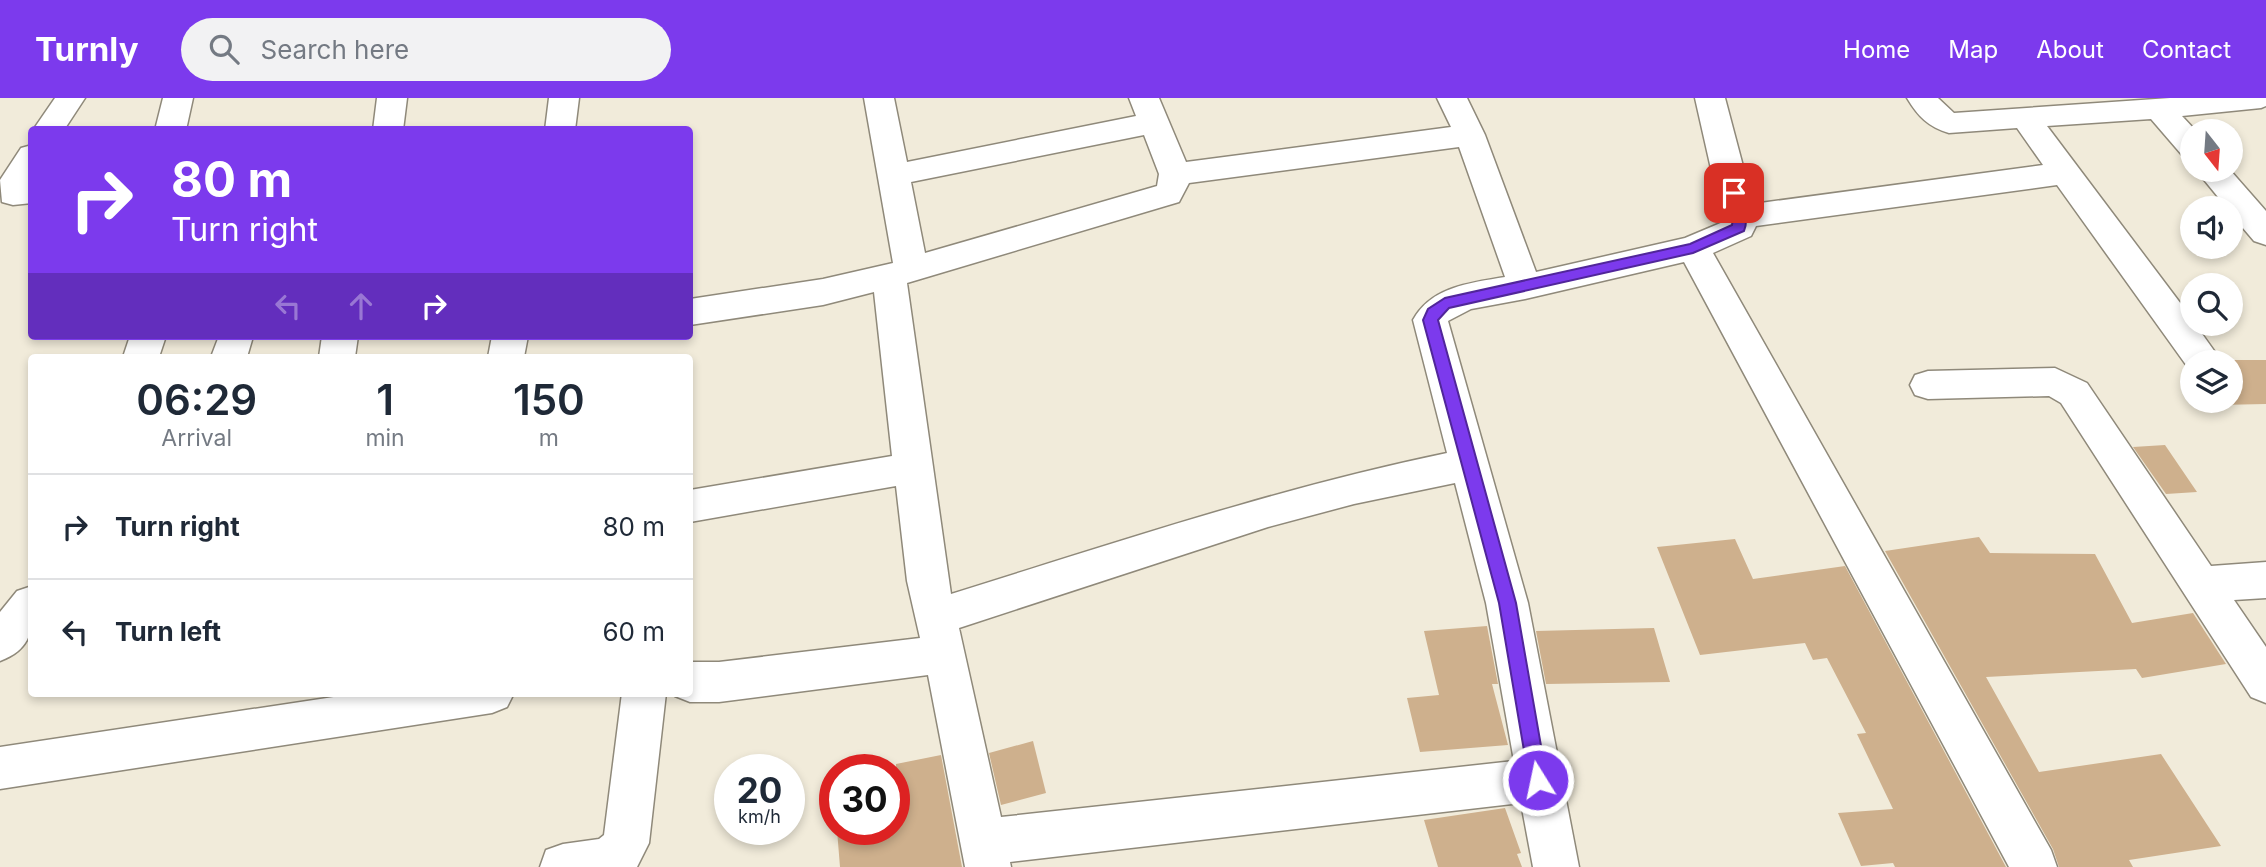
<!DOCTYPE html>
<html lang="en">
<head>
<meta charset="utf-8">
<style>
  body { margin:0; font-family:Inter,sans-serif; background:#f2f2f3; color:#1f2937; height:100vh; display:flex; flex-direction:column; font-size:26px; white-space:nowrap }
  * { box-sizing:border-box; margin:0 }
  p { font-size:23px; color:#747a83 }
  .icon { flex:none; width:38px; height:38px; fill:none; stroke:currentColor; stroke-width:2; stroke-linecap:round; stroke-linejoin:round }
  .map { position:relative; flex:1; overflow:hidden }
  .side { position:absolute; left:28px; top:256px; width:665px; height:343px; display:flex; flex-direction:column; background:#fff; border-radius:7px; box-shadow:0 4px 10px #0003 }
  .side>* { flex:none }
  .banner { position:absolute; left:28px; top:28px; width:665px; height:214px; border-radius:7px; box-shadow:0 4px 10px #0003; background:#7c3aed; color:#fff; overflow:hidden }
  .needle { width:46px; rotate:163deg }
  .buttons { position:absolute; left:2180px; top:21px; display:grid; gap:14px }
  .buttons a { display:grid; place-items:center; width:63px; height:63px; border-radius:50%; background:#fff; box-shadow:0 4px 10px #0003; font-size:35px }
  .speed { position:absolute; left:714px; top:656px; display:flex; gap:14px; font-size:35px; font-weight:700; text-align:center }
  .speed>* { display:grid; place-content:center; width:91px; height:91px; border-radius:50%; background:#fff; box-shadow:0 4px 10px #0003; line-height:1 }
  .speed small { font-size:18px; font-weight:400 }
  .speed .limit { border:10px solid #d22; background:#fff; color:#111 }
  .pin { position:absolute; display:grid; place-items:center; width:60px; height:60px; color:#fff; margin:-30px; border-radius:14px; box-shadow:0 4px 10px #0006 }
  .me { position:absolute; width:77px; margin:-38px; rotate:350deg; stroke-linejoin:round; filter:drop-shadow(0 0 5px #0008) }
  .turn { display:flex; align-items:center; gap:24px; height:147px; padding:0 28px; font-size:32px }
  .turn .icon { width:91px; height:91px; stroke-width:2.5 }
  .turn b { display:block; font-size:49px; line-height:60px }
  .lanes { display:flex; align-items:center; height:66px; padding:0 28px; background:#0003; justify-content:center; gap:35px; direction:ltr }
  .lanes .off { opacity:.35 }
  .eta { display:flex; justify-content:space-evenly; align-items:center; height:119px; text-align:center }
  .eta b { font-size:42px; font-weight:600; line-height:49px }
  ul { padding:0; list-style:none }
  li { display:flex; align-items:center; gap:21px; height:105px; padding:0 28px; border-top:2px solid #e0e1e3 }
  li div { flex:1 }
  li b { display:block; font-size:26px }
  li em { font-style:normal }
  header { display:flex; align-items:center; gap:42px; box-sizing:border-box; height:98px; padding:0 35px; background:#7c3aed; color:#fff }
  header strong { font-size:33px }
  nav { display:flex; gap:38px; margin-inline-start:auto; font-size:24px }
  .search { width:490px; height:63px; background:#f2f2f3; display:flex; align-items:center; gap:18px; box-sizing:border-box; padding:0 24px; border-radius:38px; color:#747a83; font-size:26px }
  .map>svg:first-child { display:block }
  .building { fill:#ceb08d }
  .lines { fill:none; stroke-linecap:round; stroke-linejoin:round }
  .minor-casing { stroke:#8f897a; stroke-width:3 }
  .minor { fill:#fff; fill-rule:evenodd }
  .route { fill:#7c3aed; stroke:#51269a; stroke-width:2 }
</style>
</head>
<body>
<header>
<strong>Turnly</strong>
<div class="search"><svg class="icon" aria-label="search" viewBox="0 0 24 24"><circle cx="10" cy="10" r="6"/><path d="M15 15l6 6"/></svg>Search here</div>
<nav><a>Home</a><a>Map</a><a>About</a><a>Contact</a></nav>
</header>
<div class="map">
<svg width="2266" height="769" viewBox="0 0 2266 769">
  <rect width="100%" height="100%" fill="#f1ebda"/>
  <path class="building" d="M2222,262H2266V306L2218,307L2216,303H2231V264H2221Z
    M2165,347L2197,394L2166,396L2133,349Z
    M1979,439L1990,455L2095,456L2132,525L2193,515L2226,566L2142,580L2136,571L1986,579L2039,674L2161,656L2221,748L2129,762L2133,769H2059L2053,751L1885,453Z
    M1735,441L1753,481L1845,468L2006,769H1895L1893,765L1861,768L1838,715L1893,711L1857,636L1866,635L1827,560L1813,562L1805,545L1700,557L1657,449Z
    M1487,528L1498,586H1492L1508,647L1420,654L1407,600L1439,597L1424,533Z
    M1654,530L1670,584L1546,586L1536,533Z
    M1033,643L1046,695L1001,707L989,655Z
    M941,657L962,769H840L837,732H894L896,666Z
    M1505,710L1521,755L1517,756L1522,769H1438L1424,722Z"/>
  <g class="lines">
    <g class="minor-casing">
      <path id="minor" d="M55,0H85L64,32H33Z
        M163,0H193L186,32H155Z
        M377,0H407L403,32H373Z
        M549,0H579L575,32H545Z
        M864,0H894L907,64L1136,18L1129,0H1159L1186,64L1451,29L1437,0H1467L1485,37L1536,174L1685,140L1723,124L1695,0H1725L1753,106L2043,67L2017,30L1949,35C1928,29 1918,18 1907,0H1938L1954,15L2170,0H2266V8L2261,10L2182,18L2196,33H2193V60L2182,57L2151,21L2047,28L2193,222V226H2195L2220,261L2218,264H2193V272L2189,271L2057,87L1756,128L1751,138L1713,155L2051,752L2057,769H2009L1684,164L1525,201L1471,211L1448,223L1528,505L1579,769H1533L1521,705L1010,764L1011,769H965L928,577L719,604H690L675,598L674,595H690V564H719L920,540L907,483L896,388L690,424V392L892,358L874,194L823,207L690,227V201L823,181L893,165ZM1144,37L1159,76L1157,88L925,155L911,84ZM1459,49L1505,179C1469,185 1431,189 1413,222L1447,355C1278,390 1115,445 951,496L907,185L1179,104L1189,85ZM1455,385L1486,505L1514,663L1001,719L959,530L1268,429L1354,406Z
        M32,47V105L13,107L2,104L0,82L21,50Z
        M2196,72H2230L2266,113V147L2254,143L2231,116V110H2227Z
        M130,238H166L159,259H123Z
        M219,238H249L252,242L247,259H211Z
        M322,238H358L355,259H319Z
        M492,238H528L524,259H488Z
        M2055,270L2087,285L2211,468L2266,464V500L2234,502L2266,549V605L2251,599L2061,305L2049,298L1928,301L1915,297L1910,287L1915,277L1928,273Z
        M32,488C32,523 38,549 0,563V514L17,493Z
        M360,595H514L507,609L492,615L0,691V649Z
        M622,595H666L649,745L637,769H540L546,752L563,746L599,741L604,737Z"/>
    </g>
    <use href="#minor" class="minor"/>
  </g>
  <path class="route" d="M1734,90L1741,95C1744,108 1749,120 1744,133L1693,155L1449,210L1438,222L1516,505L1547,682L1545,689L1538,691L1531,689L1529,682L1499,505L1423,222L1428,211L1445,200L1690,146L1732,127L1733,119L1728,95Z"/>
</svg>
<div class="buttons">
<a><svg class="needle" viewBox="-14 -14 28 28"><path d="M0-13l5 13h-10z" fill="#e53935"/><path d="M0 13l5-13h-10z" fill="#747a83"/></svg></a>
<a><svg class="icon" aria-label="sound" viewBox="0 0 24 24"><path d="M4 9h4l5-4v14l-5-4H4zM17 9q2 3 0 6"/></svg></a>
<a><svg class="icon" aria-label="search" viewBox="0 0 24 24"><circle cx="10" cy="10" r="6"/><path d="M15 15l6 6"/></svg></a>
<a><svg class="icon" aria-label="layers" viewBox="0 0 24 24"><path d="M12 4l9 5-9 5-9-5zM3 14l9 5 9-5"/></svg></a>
</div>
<div class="speed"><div>20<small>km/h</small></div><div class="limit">30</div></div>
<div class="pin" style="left:1734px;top:95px;background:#d93025"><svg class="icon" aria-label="arrive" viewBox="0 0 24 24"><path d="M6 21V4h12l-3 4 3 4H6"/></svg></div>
<svg class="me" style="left:1538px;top:682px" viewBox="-20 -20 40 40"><circle r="17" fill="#7c3aed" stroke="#fff" stroke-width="3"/><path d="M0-11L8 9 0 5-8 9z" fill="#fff"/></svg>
<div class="banner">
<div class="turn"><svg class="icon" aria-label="right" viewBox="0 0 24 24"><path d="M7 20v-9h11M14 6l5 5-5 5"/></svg><div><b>80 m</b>Turn right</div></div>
<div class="lanes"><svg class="icon off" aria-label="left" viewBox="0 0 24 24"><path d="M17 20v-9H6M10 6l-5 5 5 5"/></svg><svg class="icon off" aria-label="ahead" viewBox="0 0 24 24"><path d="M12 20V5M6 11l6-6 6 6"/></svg><svg class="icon" aria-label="right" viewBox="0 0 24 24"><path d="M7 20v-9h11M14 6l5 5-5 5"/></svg></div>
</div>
<section class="side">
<div class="eta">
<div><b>06:29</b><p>Arrival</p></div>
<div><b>1</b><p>min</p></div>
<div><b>150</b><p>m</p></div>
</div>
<ul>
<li><svg class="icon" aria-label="right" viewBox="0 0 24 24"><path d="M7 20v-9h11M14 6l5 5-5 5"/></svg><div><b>Turn right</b></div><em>80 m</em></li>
<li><svg class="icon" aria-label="left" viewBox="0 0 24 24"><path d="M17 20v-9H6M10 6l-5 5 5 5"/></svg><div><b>Turn left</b></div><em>60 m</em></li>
</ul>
</section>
</div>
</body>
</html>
